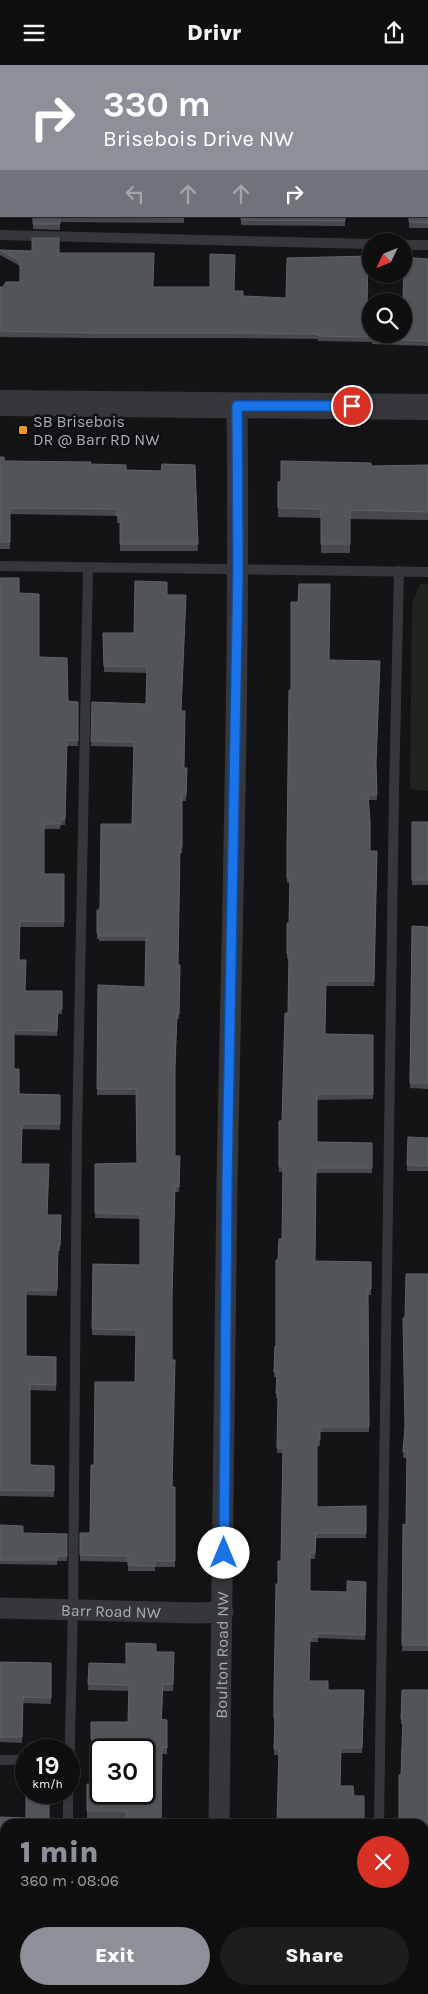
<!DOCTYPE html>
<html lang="en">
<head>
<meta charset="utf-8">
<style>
  body { margin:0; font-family:Karla,sans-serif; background:#1d1d1e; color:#f1f3f6; height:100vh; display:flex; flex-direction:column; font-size:19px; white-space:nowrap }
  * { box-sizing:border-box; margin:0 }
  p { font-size:16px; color:#9b9c9f }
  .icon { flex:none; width:28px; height:28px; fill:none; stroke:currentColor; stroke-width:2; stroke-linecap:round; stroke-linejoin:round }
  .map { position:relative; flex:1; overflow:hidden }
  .drawer { position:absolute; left:0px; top:1754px; width:429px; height:176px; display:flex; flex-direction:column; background:#0f0f10; border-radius:15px 15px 0 0; box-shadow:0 1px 4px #0004,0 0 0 1px #2f2f30 }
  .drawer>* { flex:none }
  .guide { position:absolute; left:0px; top:0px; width:429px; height:152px; box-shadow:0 1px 4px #0004,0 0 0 1px #2f2f30; background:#8c9099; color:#fff; overflow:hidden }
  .needle { width:32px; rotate:227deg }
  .tools { position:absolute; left:362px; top:168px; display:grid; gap:10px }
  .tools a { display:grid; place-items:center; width:50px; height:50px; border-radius:50%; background:#0f0f10; box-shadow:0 1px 4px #0004,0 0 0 1px #2f2f30; font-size:25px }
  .speed { position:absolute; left:15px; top:1674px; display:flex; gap:10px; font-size:25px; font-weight:700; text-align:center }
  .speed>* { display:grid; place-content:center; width:65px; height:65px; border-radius:50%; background:#0f0f10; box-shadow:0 1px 4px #0004,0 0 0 1px #2f2f30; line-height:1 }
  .speed small { font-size:12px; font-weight:400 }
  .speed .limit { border:2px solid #111; border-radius:8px; background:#fff; color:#111 }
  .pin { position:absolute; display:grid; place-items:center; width:42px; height:42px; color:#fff; margin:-21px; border:2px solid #fff; border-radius:50%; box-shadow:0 1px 5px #0007 }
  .me { position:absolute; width:55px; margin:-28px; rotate:0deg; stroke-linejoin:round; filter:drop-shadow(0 0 4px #0008) }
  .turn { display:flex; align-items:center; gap:18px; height:105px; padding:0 20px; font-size:22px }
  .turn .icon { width:65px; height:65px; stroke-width:2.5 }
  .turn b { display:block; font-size:35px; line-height:42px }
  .lanes { display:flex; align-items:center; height:48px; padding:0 20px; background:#0003; justify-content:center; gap:25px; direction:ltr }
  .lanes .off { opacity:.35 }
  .round { display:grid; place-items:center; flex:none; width:52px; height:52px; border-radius:26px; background:#1d1d1e }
  .head { display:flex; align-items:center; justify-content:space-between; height:85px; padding:0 20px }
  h1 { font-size:30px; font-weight:800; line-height:38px; color:#8c9099 }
  .primary-button { display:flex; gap:10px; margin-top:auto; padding:10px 20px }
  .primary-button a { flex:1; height:58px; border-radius:30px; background:#8c9099; color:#fff; font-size:20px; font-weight:800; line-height:58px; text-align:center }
  .primary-button a+a { background:#1d1d1e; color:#f1f3f6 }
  header { display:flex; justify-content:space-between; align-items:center; height:65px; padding:0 20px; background:#0f0f10; font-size:22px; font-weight:800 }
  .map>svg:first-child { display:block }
  .green { fill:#1e251e }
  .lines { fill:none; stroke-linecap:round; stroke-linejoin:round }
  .service { stroke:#35373a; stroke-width:10 }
  .minor { stroke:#35373a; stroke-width:21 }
  .tertiary { stroke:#35373a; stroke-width:26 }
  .wall { fill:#47494e }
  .building { fill:#515459; stroke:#5f6267 }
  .route-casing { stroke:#114b97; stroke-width:12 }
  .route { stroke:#1a73e8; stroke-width:9 }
  .poi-dot { fill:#ea9638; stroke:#0f0f11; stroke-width:2 }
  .labels { text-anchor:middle; stroke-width:5; stroke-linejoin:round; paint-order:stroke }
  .poi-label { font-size:16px; fill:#a6adb5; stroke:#0f0f11; text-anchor:start }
  .street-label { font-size:16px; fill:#a6adb5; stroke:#0f0f11 }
</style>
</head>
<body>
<header><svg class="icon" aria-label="menu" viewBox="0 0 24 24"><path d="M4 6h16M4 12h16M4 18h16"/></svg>Drivr<svg class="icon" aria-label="share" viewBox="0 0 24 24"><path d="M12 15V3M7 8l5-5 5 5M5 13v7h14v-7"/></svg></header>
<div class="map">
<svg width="428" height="1929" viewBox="0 0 428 1929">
  <rect width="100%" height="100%" fill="#141416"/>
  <path class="green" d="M420,519H428V726L410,724L412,539Z"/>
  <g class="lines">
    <path class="service" d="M223,0L224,1
      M0,170L371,179
      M404,180H428
      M0,501L428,507
      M0,1695H26
      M69,1714L73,1545L77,1070L88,503
      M68,1759V1728
      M379,1759L394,726L399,506
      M65,1929V1925
      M377,1929V1925"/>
    <g class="minor">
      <path d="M0,26H1"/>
      <path id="s1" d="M0,1543L197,1548L223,1547"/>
      <path id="s2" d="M219,1759C223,1545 223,1331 227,1118C232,859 240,600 237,341"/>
      <path d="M0,1850H5"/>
      <path d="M424,1858H428"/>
      <path d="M216,1929V1925"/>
    </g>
    <path class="tertiary" d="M0,338L428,342"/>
  </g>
  <path class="wall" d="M428,75V163H409V151Z
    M33,151H184V158L60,157V165L33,164Z
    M241,151H345V161L241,160Z
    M0,185L59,188L153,222L234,226L243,231L367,240L404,269L428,194V281L372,279V277L318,276V274L233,273H93L0,272V222H3L20,217V201L0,190Z
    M0,392L4,396L90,399L126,405L161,406L195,400L198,486H120V458H117V451L10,449V484H0Z
    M428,400V455L350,454V488H321V453L278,452V417L371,401Z
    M0,513L19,528L39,592L68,636L78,637V681H67L65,760H61L60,764H44V809H64V862H20L19,895L25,926H62V949H58L57,971L14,970V1004L19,1029L60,1030V1065L22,1064L21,1099L48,1150H61L60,1186H58L57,1231L26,1230V1291L56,1292V1326L30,1325V1400L54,1401V1432L0,1431Z
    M167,530L181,646L184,703L187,709L186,736H182V788H180L178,900H180L179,954H177L175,1007V1091H180L179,1127H175L172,1236V1422H175V1502H155V1506H128V1497L80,1496V1468H90L94,1400L135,1317L136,1271L92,1270L93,1199L140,1200V1154L95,1153V1099L137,1098L136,1030H97L98,920L145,922L146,876H99V874H97V845H99L132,759L134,682L91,681V676L146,639L147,608L104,607L103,568H134Z
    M298,537L329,595L376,701L377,735H369L370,786H377L374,921H326L325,969L373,970V1034L317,1035V1077L372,1078V1108H316L315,1196L371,1197V1230H368L369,1367H320V1381H317V1442L366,1441V1473H316L315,1494H310V1526L366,1555L365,1575L318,1573V1577H310L309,1616L328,1625H364L362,1688H341L340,1721L354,1731L364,1759L278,1690H274L275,1658H274V1628L278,1519L281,1496L283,1388H277L278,1333H276V1312H274L275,1281H276L278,1195L282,1174L283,1107H279V1056H282L288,948L289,894H287V858H289L290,818H287V782L291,625Z
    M412,757H428V820H412Z
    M412,861L428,862V1024L410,1023Z
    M428,1073V1106H407V1100Z
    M428,1209V1586H402L403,1459L406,1460L407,1393H403L405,1362V1253Z
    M0,1460L23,1468L67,1469V1496H57V1500L0,1499Z
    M126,1578L156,1579V1587H174L173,1626H163L162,1654L167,1655V1689H162L161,1759H126V1753H87V1719H101V1728H144V1685H127V1681H91V1657H128L129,1626L88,1625L89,1598L126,1599Z
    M0,1597L51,1598V1639L23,1638L22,1678L0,1677Z
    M402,1625H428V1798H424V1759L401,1710L403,1659H401Z
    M53,1728V1740H49V1759H5V1792H0V1752L26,1753Z"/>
  <path class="building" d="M428,75V158L409,157V151H428Z
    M1,89V120L0,121V90Z
    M33,151H184V153L60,152V159H33Z
    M241,151H345V156L241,155Z
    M32,173H59V188H154L153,222H210V189L235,190L234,226H243V231L286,233L287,193L368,191L367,240H371V269H404V236H403L404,192L428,194V276L372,274V272L318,271V269L233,268H93L0,266V222H3L6,217H20V196L0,185L32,186Z
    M0,392H4V396L91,397L90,399L126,400V405L161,406L162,399L195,400L198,479H120V451H117V444L10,443V477H0Z
    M281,396L371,398V401L428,400V447L350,445V479H321V444L278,443V417H281Z
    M0,513H19V528L39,529V592L67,593L68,636L78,637V676L67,675L65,754H61L60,759H44V809H64V857L20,856L19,895H26L25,926H62V944H58L57,966L14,965V1004H19V1029L60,1030V1059H22L21,1099H49L47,1150H61L60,1181H58L57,1225H26V1291L56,1292V1320L30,1319V1400L54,1401V1426L0,1425Z
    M135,516L167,517V530H186L181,646H185L184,703H187L186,730H182V782H180L178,900H180L179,949L177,948L175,1002V1091H180L179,1122L175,1121L172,1230V1295H175L172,1422H175V1496H155V1501L128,1500V1491L80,1490V1468H90L91,1400H94L95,1317H135L136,1265L92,1264L93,1199L140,1200V1149L95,1148V1099L137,1098L136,1024H97L98,920L145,922L146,871H99V868H97V845H99L100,842L101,759H132L134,677L91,676L92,637L146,639L147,602L104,601L103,568H134Z
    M299,519H330L329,595L380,596L376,698L377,730H368L370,756V786H377L374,916H326L325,969L373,970V1029H317V1077L372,1078V1103H316L315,1196L371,1197V1224H368L369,1362H320V1375H317V1442L366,1441V1468H316L315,1488H310V1526L347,1527V1516L366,1517L365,1570L318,1568V1572H310L309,1616H328V1625H364L362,1683H341L340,1721H353L354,1731H364V1759H277L279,1684H274L275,1653H274V1628L276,1519H278V1496H281L283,1383H277L278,1328H276L277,1307H274L275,1281H276V1195H278L279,1174H282L283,1102H279V1056H282L285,948H288L289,889H287V858H289L290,813H287V782L289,625H291V537H298Z
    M412,757H428V815H412Z
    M412,861L428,862V1018H410Z
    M408,1072L428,1073V1101L407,1100Z
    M406,1209H428V1580H402L403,1459L406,1460L407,1387H403L405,1361L403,1253H405Z
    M0,1460L23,1461V1468L67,1469V1491H57V1495H0Z
    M126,1578L156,1579V1587H174L173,1619H163L161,1654L167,1655V1683L162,1682L161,1759H126V1746H87V1719H101V1728H144V1685H127V1675L91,1674V1657H128L129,1620L88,1619L89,1598L126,1599Z
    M0,1597L51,1598V1633L23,1632L22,1672H0Z
    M402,1625H428V1792H424V1759H399V1710H401L403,1654H401Z
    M26,1728H53V1735H49V1759H5V1787H0V1752L26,1753Z
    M0,1908H5V1925H45V1929H0Z
    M424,1915H428V1929H395V1925H424Z
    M86,1925H169L168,1929H85Z
    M275,1925H360V1929H275Z"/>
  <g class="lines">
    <g class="route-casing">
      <path id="route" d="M224,1488L227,1116L238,504L237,341H352"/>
    </g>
    <use href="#route" class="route"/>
  </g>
  <rect class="poi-dot" x="18" y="360" width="10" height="10" rx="2.5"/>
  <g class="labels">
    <g class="poi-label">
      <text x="33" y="362">SB Brisebois<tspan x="33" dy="18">DR @ Barr RD NW</tspan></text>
    </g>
    <g class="street-label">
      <text dy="6" stroke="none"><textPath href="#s1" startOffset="111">Barr Road NW</textPath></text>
      <text dy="6" stroke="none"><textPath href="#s2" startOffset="169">Boulton Road NW</textPath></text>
    </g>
  </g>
</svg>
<div class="tools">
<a><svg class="needle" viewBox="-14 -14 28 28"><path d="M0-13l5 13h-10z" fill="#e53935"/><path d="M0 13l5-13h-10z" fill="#9b9c9f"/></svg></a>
<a><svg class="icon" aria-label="search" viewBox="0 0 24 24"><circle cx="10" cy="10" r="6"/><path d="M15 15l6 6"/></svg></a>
</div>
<div class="speed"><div>19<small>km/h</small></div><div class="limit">30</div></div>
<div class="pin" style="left:352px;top:341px;background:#d93025"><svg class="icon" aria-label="arrive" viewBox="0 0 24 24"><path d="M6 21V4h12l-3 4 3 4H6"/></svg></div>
<svg class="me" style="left:224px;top:1488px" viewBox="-20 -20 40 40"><circle r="19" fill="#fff"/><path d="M0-13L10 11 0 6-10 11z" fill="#1a73e8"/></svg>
<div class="guide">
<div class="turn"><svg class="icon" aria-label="right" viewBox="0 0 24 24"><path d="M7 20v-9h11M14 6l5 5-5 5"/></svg><div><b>330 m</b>Brisebois Drive NW</div></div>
<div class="lanes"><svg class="icon off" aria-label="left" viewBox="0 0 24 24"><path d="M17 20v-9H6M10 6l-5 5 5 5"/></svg><svg class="icon off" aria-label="ahead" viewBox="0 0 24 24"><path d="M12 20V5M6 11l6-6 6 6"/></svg><svg class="icon off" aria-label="ahead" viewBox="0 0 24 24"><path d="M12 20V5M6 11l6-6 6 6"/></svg><svg class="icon" aria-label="right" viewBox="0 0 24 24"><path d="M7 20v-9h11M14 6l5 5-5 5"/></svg></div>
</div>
<section class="drawer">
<div class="head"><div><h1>1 min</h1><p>360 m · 08:06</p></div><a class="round" style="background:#d93025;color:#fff"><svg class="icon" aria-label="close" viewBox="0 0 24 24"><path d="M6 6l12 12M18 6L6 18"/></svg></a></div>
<div class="primary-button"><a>Exit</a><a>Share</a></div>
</section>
</div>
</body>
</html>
